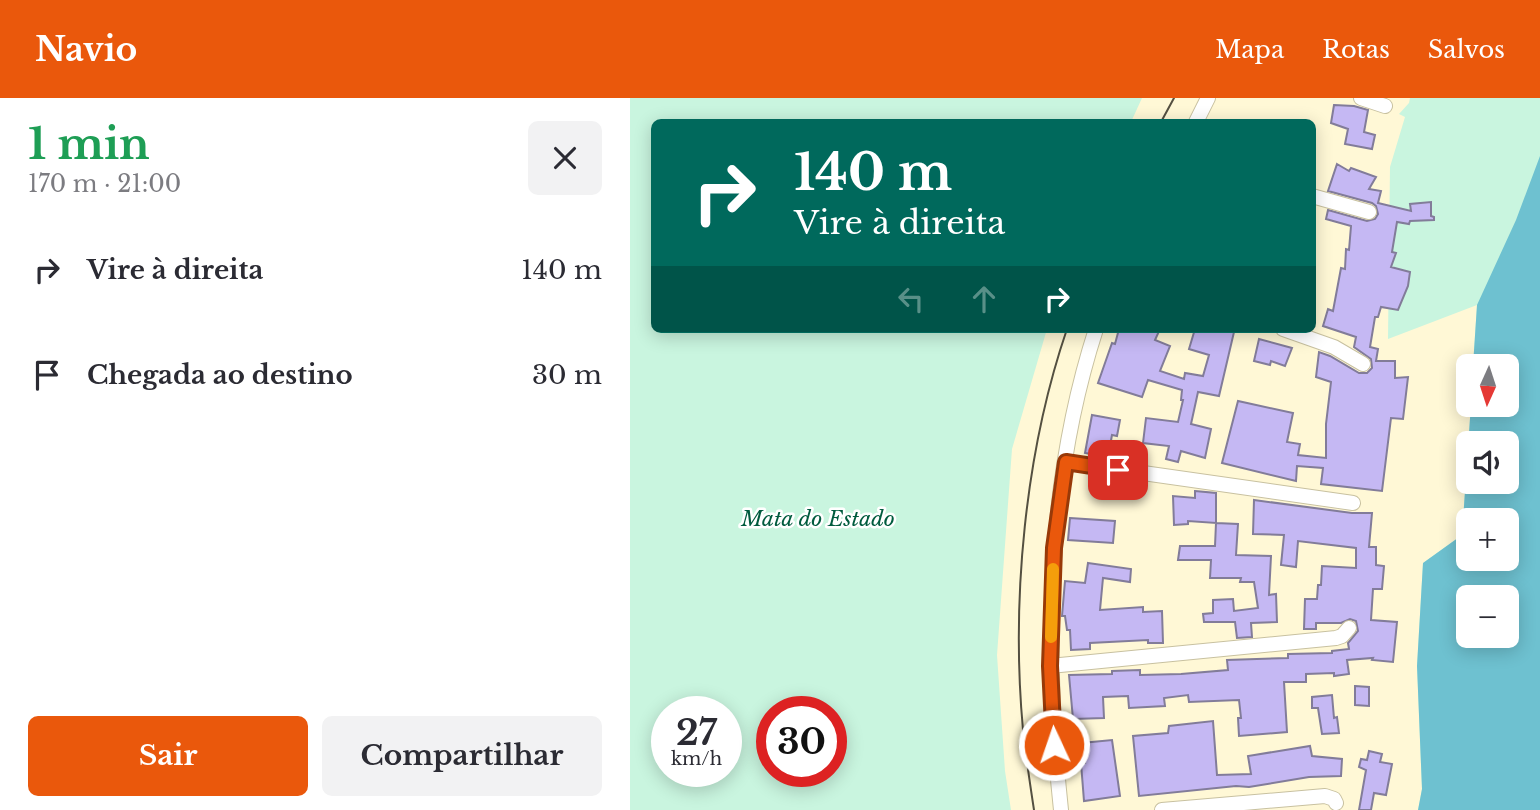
<!DOCTYPE html>
<html lang="pt">
<head>
<meta charset="utf-8">
<style>
  body { margin:0; font-family:"Libre Baskerville",serif; background:#f2f2f3; color:#2b2b33; height:100vh; display:flex; flex-direction:column; font-size:26px; white-space:nowrap }
  * { box-sizing:border-box; margin:0 }
  p { font-size:23px; color:#7c7c81 }
  .icon { flex:none; width:38px; height:38px; fill:none; stroke:currentColor; stroke-width:2; stroke-linecap:round; stroke-linejoin:round }
  .map { position:relative; flex:1; overflow:hidden }
  .details { display:flex; flex-direction:column; background:#fff; width:630px }
  .details>* { flex:none }
  .banner { position:absolute; left:21px; top:21px; width:665px; height:214px; border-radius:10px; box-shadow:0 4px 18px #0003; background:#00695c; color:#fff; overflow:hidden }
  .needle { width:46px; rotate:183deg }
  .buttons { position:absolute; left:826px; top:256px; display:grid; gap:14px }
  .buttons a { display:grid; place-items:center; width:63px; height:63px; border-radius:10px; background:#fff; box-shadow:0 4px 18px #0003; font-size:35px }
  .speed { position:absolute; left:21px; top:598px; display:flex; gap:14px; font-size:35px; font-weight:700; text-align:center }
  .speed>* { display:grid; place-content:center; width:91px; height:91px; border-radius:50%; background:#fff; box-shadow:0 4px 18px #0003; line-height:1 }
  .speed small { font-size:18px; font-weight:400 }
  .speed .limit { border:10px solid #d22; background:#fff; color:#111 }
  .pin { position:absolute; display:grid; place-items:center; width:60px; height:60px; color:#fff; margin:-30px; border-radius:14px; box-shadow:0 4px 10px #0006 }
  .me { position:absolute; width:77px; margin:-38px; rotate:357deg; stroke-linejoin:round; filter:drop-shadow(0 0 5px #0008) }
  .turn { display:flex; align-items:center; gap:24px; height:147px; padding:0 28px; font-size:32px }
  .turn .icon { width:91px; height:91px; stroke-width:2.5 }
  .turn b { display:block; font-size:49px; line-height:60px }
  .lanes { display:flex; align-items:center; height:66px; padding:0 28px; background:#0003; justify-content:center; gap:35px; direction:ltr }
  .lanes .off { opacity:.35 }
  .round { display:grid; place-items:center; flex:none; width:74px; height:74px; border-radius:10px; background:#f2f2f3 }
  .summary { display:flex; align-items:center; justify-content:space-between; height:119px; padding:0 28px }
  h1 { font-size:42px; font-weight:700; line-height:52px; color:#1e9e55 }
  .button { display:flex; gap:14px; margin-top:auto; padding:14px 28px }
  .button a { flex:1; height:80px; border-radius:10px; background:#ea580c; color:#fff; font-size:28px; font-weight:700; line-height:80px; text-align:center }
  .button a+a { background:#f2f2f3; color:#2b2b33 }
  ul { padding:0; list-style:none }
  li { display:flex; align-items:center; gap:21px; height:105px; padding:0 28px }
  li div { flex:1 }
  li b { display:block; font-size:26px }
  li em { font-style:normal }
  header { display:flex; align-items:center; gap:42px; box-sizing:border-box; height:98px; padding:0 35px; background:#ea580c; color:#fff }
  header strong { font-size:33px }
  nav { display:flex; gap:38px; margin-inline-start:auto; font-size:24px }
  main { display:flex; flex:1; min-height:0 }
  .map>svg:first-child { display:block }
  .green { fill:#c9f5df; fill-rule:evenodd }
  .water { fill:#6ec1d0; fill-rule:evenodd }
  .building { fill:#c5b8f3; stroke:#827c99; stroke-width:2 }
  .lines { fill:none; stroke-linecap:round; stroke-linejoin:round }
  .minor-casing { stroke:#c8c1a0; stroke-width:16 }
  .minor { stroke:#fff; stroke-width:14 }
  .tram { stroke:#545041; stroke-width:2 }
  .route-casing { stroke:#983908; stroke-width:18 }
  .route { stroke:#ea580c; stroke-width:12 }
  .slow { stroke:#f59e0b; stroke-width:12 }
  .labels { text-anchor:middle; stroke-width:5; stroke-linejoin:round; paint-order:stroke }
  .park-label { font-size:21px; font-style:italic; fill:#005b3e; stroke:#fff }
</style>
</head>
<body>
<header>
<strong>Navio</strong>
<nav><a>Mapa</a><a>Rotas</a><a>Salvos</a></nav>
</header>
<main>
<section class="details">
<div class="summary"><div><h1>1 min</h1><p>170 m · 21:00</p></div><a class="round"><svg class="icon" aria-label="close" viewBox="0 0 24 24"><path d="M6 6l12 12M18 6L6 18"/></svg></a></div>
<ul>
<li><svg class="icon" aria-label="right" viewBox="0 0 24 24"><path d="M7 20v-9h11M14 6l5 5-5 5"/></svg><div><b>Vire à direita</b></div><em>140 m</em></li>
<li><svg class="icon" aria-label="arrive" viewBox="0 0 24 24"><path d="M6 21V4h12l-3 4 3 4H6"/></svg><div><b>Chegada ao destino</b></div><em>30 m</em></li>
</ul>
<div class="button"><a>Sair</a><a>Compartilhar</a></div>
</section>
<div class="map">
<svg width="910" height="712" viewBox="0 0 910 712">
  <rect width="100%" height="100%" fill="#fff8d6"/>
  <path class="green" d="M0,0H512L501,24H24V231H417L382,351L367,557L375,673L381,712H0ZM37,614H96V674H37ZM142,614H201V674H142Z
    M780,0H910V712H788L792,691L787,568L793,465L832,437L841,306H877V268H843L847,207L758,241L760,69L775,19L769,16L779,5ZM838,345H877V383H838ZM838,422H877V460H838ZM838,499H877V537H838Z"/>
  <path class="water" d="M910,58V712H788L792,691L787,568L793,465L832,437L841,306H877V268H843L847,207L886,122ZM838,345H877V383H838ZM838,422H877V460H838ZM838,499H877V537H838Z"/>
  <path class="building" d="M704,7L724,8L738,12L734,34L745,37L742,51L715,46L718,31L701,25Z
    M707,66L719,73L721,70L746,79L739,91L751,93L748,105L781,113L780,106L801,104V118L804,119V122L780,123L779,126L767,124L762,154L766,155L761,169L780,174L778,188L768,212L751,209L748,219H745L740,249L748,251L746,263H765V280L778,279L773,321L761,320L752,393L691,386L693,370L667,368L666,383L592,365L608,303L663,315L657,344L670,346L668,357L696,360V326L701,284L686,279L689,254L700,258L729,275H737L742,270L741,261L724,249L726,239L693,228L698,211L703,213L711,170L715,171L716,151L719,152L721,128L696,121L698,112L737,123L745,121L748,116L746,108L742,105L698,93Z
    M489,231H530L525,242L540,248L530,273L554,281L555,275L573,278L579,257L559,251L565,231H591L604,234L589,298L568,294L561,326L581,331L575,360L551,353L548,364L536,361L539,348L513,345L516,320L548,324L553,302H551L552,292L518,282L512,299L468,285L482,245L485,246Z
    M629,241L662,250L655,268L641,263L640,267L624,263Z
    M462,317L490,322L487,338L482,337L478,359L455,355Z
    M565,393L586,395V425L558,423V426L544,427L543,398L565,400Z
    M624,402L722,415H742L739,449H746V467L754,468L752,491H743L741,522L767,524L763,564L742,562L743,560L717,562L719,576L704,578V575L676,576V584H654L657,634L609,638L608,620H611L609,602L559,604L558,597L534,600L535,608L499,610L498,598L473,599L474,620L443,621L439,577L482,576V573L510,572V577L551,576L598,572L597,562L658,560V556L702,555V553L719,551L718,545L728,533L726,523L720,521L711,525H686V531H674L675,501H687L688,487H691L692,468L726,470V450L668,443L666,469L651,467L654,437L623,436Z
    M440,420L485,423L483,445L438,442Z
    M586,425L608,426L606,457L641,458L639,497L646,496L647,524L621,525L622,539L607,540L605,524H574L573,516L583,515V502L603,501L604,513L628,510L624,484H610L611,480H580L581,462H548L550,448H585Z
    M458,465L501,471L500,484L473,480L470,512L513,509V514L532,513L533,545H518V542L460,545V551L441,552L440,532H437L435,518H432L435,483L455,485Z
    M725,588L739,589V608L725,607Z
    M702,597L704,620L707,619L709,635L692,636L688,610H682V599Z
    M583,623L587,677L621,676L618,658L680,648L682,658L712,661L711,678L679,679L619,689L606,688L509,698L503,638L538,635L539,628Z
    M482,642L490,698L454,703L451,665H455L452,645Z
    M739,653L752,656L750,664L762,666L756,697L744,695L741,712H729L736,672L729,669L731,661L737,662Z"/>
  <g class="lines">
    <defs>
      <path id="minor" d="M731,0L755,8
        M566,24L578,0
        M682,98L739,114
        M653,231L704,249L733,266
        M436,364L723,405
        M420,568L706,540L712,538L719,530
        M431,712C414,552 416,386 466,231
        M532,712L695,698L704,701L706,705"/>
    </defs>
    <use href="#minor" class="minor-casing"/>
    <use href="#minor" class="minor"/>
    <path class="tram" d="M531,24L544,0
      M404,712C400,686 396,659 393,632C381,502 395,354 437,231"/>
  </g>
  <g class="lines">
    <defs>
      <path id="route" d="M424,647L420,568L424,450L436,364L488,372"/>
    </defs>
    <use href="#route" class="route-casing"/>
    <use href="#route" class="route"/>
    <path class="slow" d="M421,539L423,471"/>
  </g>
  <g class="labels">
    <g class="park-label">
      <text x="188" y="428">Mata do Estado</text>
    </g>
  </g>
</svg>
<div class="buttons">
<a><svg class="needle" viewBox="-14 -14 28 28"><path d="M0-13l5 13h-10z" fill="#e53935"/><path d="M0 13l5-13h-10z" fill="#7c7c81"/></svg></a>
<a><svg class="icon" aria-label="sound" viewBox="0 0 24 24"><path d="M4 9h4l5-4v14l-5-4H4zM17 9q2 3 0 6"/></svg></a>
<a>+</a>
<a>−</a>
</div>
<div class="speed"><div>27<small>km/h</small></div><div class="limit">30</div></div>
<div class="pin" style="left:488px;top:372px;background:#d93025"><svg class="icon" aria-label="arrive" viewBox="0 0 24 24"><path d="M6 21V4h12l-3 4 3 4H6"/></svg></div>
<svg class="me" style="left:424px;top:647px" viewBox="-20 -20 40 40"><circle r="17" fill="#ea580c" stroke="#fff" stroke-width="3"/><path d="M0-11L8 9 0 5-8 9z" fill="#fff"/></svg>
<div class="banner">
<div class="turn"><svg class="icon" aria-label="right" viewBox="0 0 24 24"><path d="M7 20v-9h11M14 6l5 5-5 5"/></svg><div><b>140 m</b>Vire à direita</div></div>
<div class="lanes"><svg class="icon off" aria-label="left" viewBox="0 0 24 24"><path d="M17 20v-9H6M10 6l-5 5 5 5"/></svg><svg class="icon off" aria-label="ahead" viewBox="0 0 24 24"><path d="M12 20V5M6 11l6-6 6 6"/></svg><svg class="icon" aria-label="right" viewBox="0 0 24 24"><path d="M7 20v-9h11M14 6l5 5-5 5"/></svg></div>
</div>
</div>
</main>
</body>
</html>
